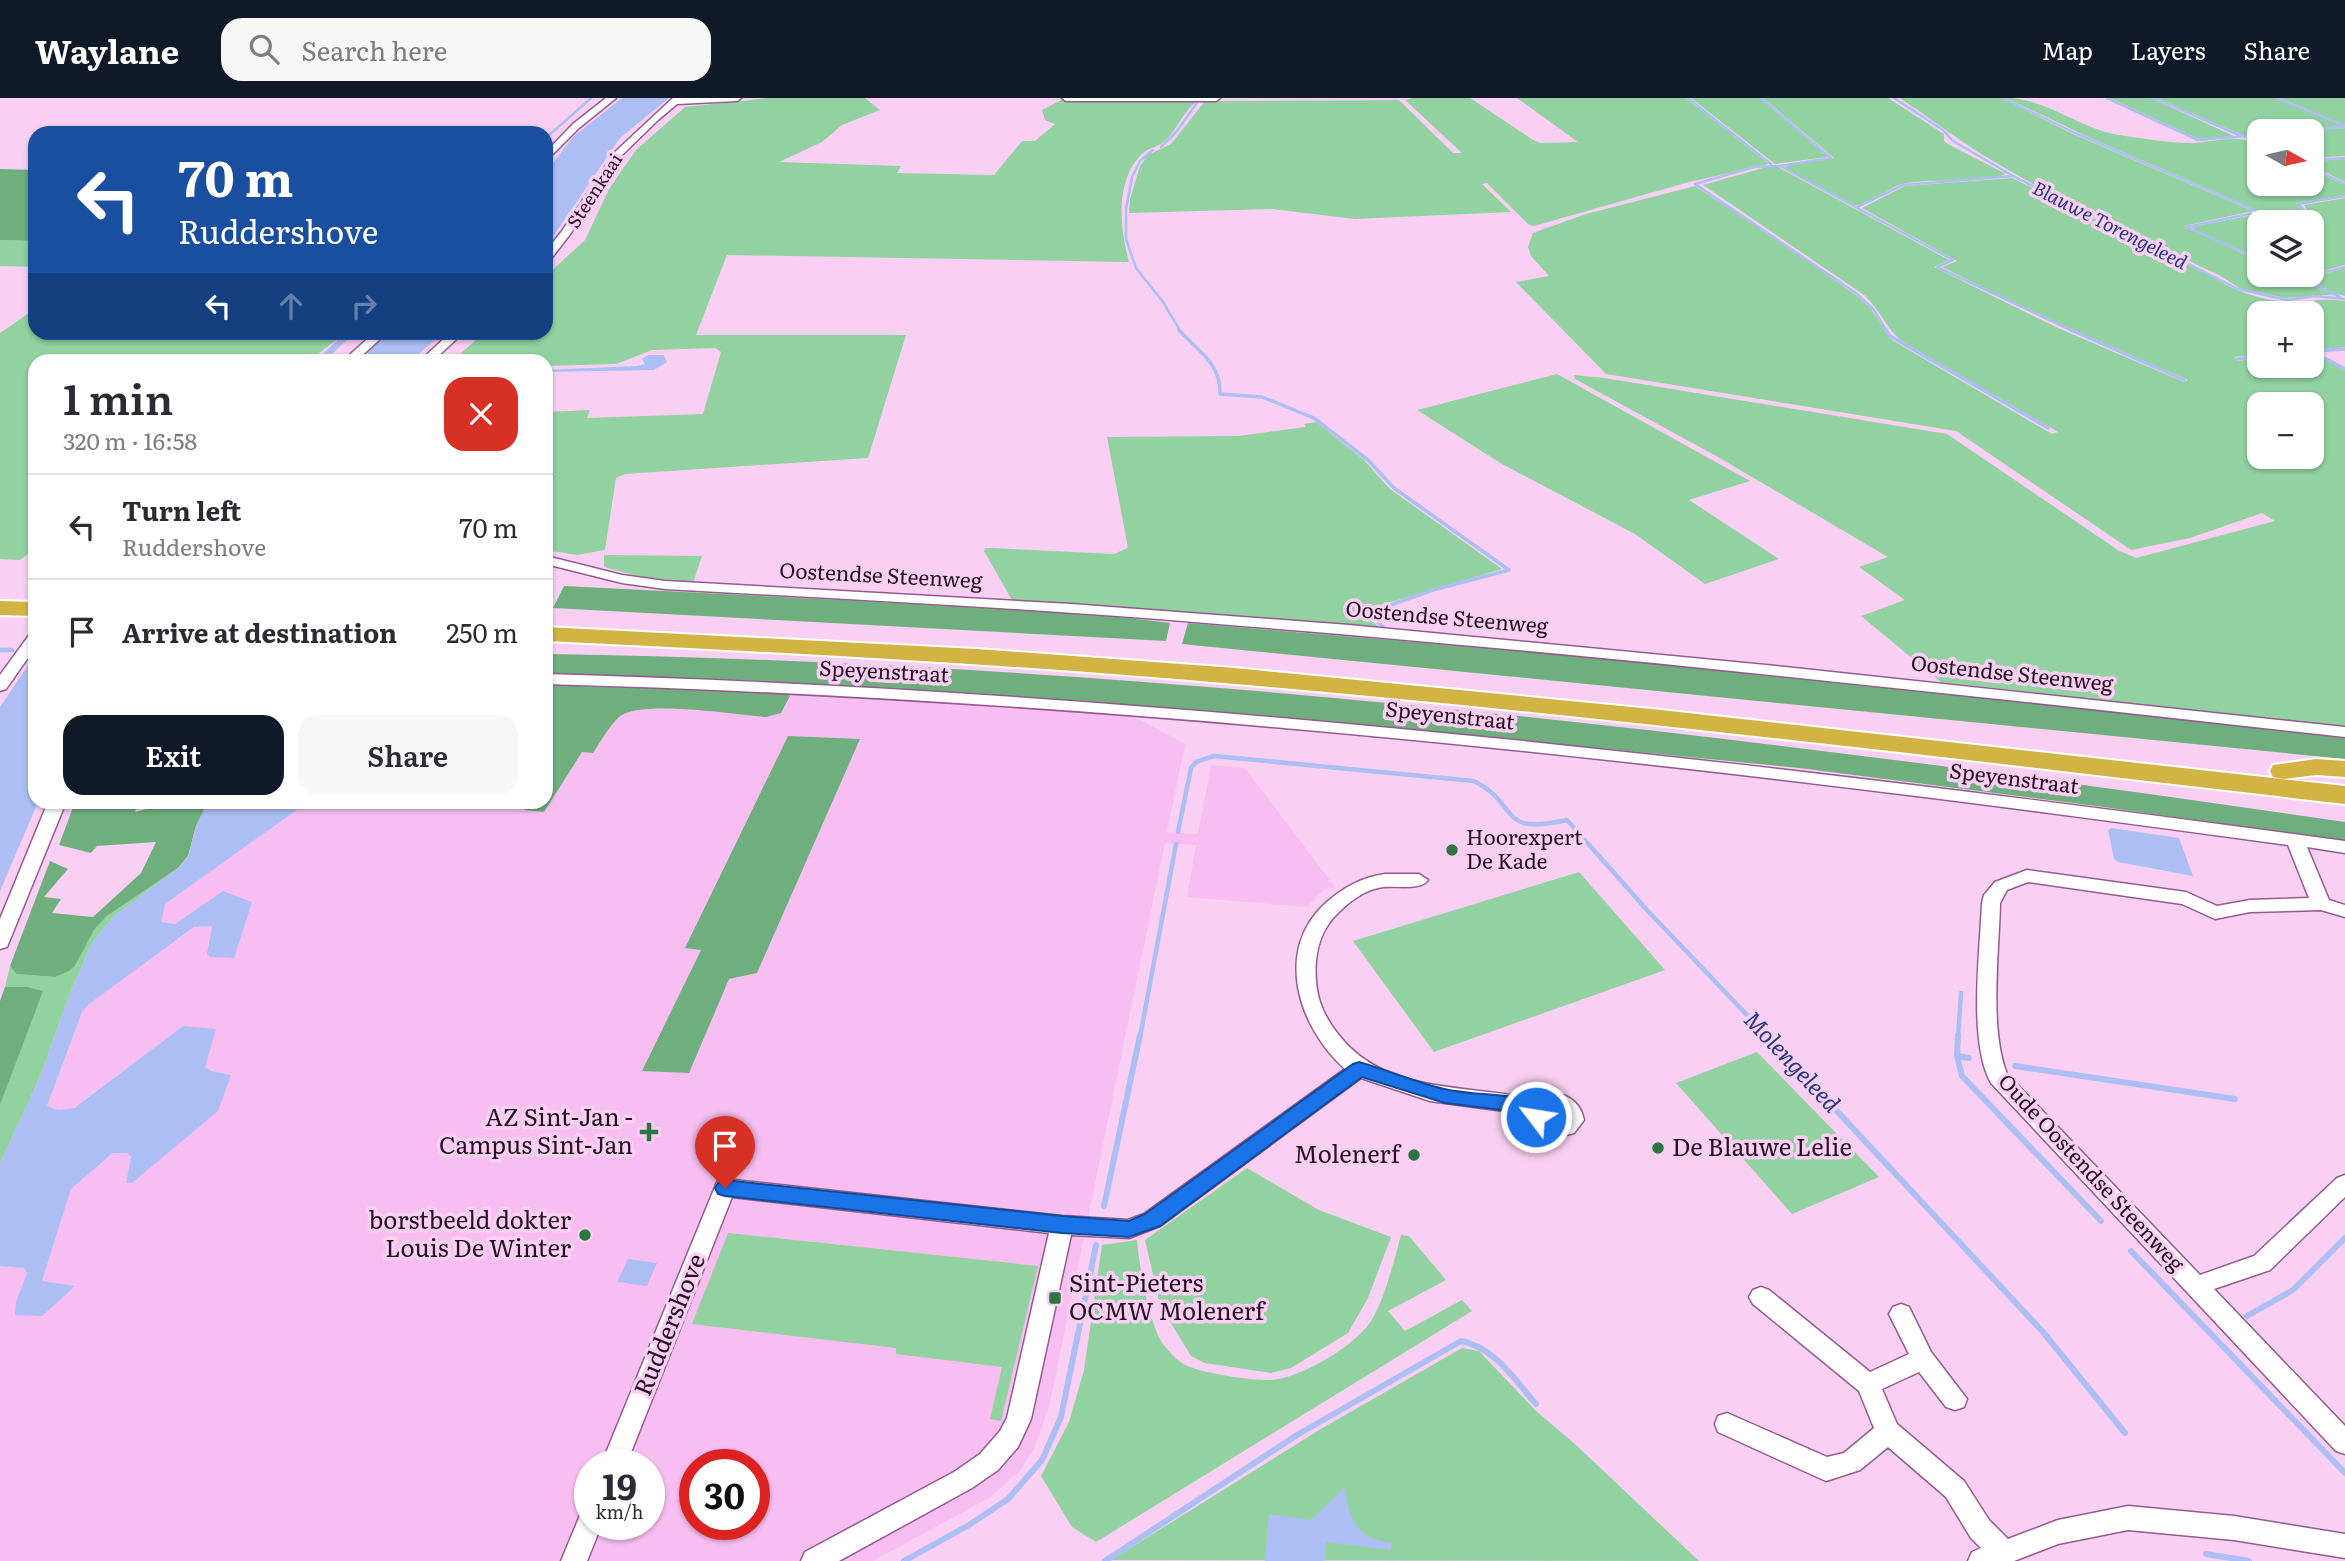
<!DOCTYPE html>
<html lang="en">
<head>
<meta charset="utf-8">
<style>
  body { margin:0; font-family:Literata,serif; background:#f7f7f7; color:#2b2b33; height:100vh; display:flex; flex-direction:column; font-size:26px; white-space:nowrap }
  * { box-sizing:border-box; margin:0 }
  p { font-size:23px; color:#7c7c81 }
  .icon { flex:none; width:38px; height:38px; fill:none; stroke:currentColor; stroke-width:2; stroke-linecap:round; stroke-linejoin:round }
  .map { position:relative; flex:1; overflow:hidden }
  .sheet { position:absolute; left:28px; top:256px; width:525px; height:455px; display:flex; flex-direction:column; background:#fff; border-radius:21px; box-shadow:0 2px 5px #0004 }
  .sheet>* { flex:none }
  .top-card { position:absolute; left:28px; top:28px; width:525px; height:214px; border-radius:21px; box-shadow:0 2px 5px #0004; background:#1a4fa0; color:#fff; overflow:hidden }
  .needle { width:46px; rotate:98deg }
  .controls { position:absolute; left:2247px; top:21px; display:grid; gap:14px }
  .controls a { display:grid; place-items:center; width:77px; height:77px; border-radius:14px; background:#fff; box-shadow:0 2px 5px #0004; font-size:35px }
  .speed { position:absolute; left:574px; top:1351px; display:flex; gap:14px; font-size:35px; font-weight:700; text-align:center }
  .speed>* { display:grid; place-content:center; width:91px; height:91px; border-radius:50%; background:#fff; box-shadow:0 2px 5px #0004; line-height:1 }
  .speed small { font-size:18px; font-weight:400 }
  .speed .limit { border:10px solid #d22; background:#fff; color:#111 }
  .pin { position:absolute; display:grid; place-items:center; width:60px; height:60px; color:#fff; margin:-72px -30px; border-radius:50% 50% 50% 0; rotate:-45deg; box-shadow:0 0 7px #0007 }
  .pin .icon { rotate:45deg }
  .me { position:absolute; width:77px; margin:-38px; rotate:301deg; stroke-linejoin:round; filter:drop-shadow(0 0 5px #0008) }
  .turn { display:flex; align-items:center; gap:24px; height:147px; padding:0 35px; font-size:32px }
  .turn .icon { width:91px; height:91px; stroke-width:2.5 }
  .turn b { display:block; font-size:49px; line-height:60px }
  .lanes { display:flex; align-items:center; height:66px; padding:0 35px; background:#0003; justify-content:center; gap:35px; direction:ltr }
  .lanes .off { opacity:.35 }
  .round { display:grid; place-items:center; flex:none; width:74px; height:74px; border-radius:21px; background:#f7f7f7 }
  .overview { display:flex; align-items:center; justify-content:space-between; height:119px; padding:0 35px }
  h1 { font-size:42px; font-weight:600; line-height:52px }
  .cta { display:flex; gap:14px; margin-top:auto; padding:14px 35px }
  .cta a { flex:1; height:80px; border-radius:21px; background:#111827; color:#fff; font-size:28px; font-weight:600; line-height:80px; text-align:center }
  .cta a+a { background:#f7f7f7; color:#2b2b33 }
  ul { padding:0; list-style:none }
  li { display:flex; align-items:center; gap:21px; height:105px; padding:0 35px; border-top:2px solid #e1e1e2 }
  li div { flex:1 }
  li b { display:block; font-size:26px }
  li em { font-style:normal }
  header { display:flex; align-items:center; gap:42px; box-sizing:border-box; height:98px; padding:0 35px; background:#111827; color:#fff }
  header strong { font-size:33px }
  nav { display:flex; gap:38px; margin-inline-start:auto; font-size:24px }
  .search { width:490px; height:63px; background:#f7f7f7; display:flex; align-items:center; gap:18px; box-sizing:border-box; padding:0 24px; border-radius:21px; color:#7c7c81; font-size:26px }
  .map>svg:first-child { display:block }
  .built { fill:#f8bef1; fill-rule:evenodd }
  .green { fill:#92d1a0; fill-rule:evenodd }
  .forest { fill:#6faf7e }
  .water { fill:#acbef3 }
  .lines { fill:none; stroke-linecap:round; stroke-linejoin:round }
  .stream-far3 { stroke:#acbef3; stroke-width:2.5 }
  .stream-far2 { stroke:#acbef3; stroke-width:3.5 }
  .stream-far1 { stroke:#acbef3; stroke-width:4.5 }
  .stream { stroke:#acbef3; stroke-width:6 }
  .minor-casing { stroke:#965a90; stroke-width:3 }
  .trunk-casing { stroke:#fff; stroke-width:4 }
  .minor { fill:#fff; fill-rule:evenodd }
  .trunk { fill:#d2b344; fill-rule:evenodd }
  .route { fill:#1a73e8; stroke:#114b97; stroke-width:2 }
  .poi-dot { fill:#2d7542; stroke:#f9d0f3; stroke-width:2.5 }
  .labels { text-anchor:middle; stroke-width:7; stroke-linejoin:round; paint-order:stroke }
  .far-street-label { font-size:18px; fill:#271025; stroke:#f9d0f3 }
  .far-water-label { font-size:19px; font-style:italic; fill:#283783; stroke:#f9d0f3 }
  .street-label { font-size:21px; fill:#271025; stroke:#f9d0f3 }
  .poi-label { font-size:21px; fill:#271025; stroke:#f9d0f3; text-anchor:start }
  .water-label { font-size:23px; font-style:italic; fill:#283783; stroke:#f9d0f3 }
  .near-poi-label { font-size:24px; fill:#271025; stroke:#f9d0f3; text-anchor:end }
  .near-street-label { font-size:24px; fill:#271025; stroke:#f9d0f3 }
</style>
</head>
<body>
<header>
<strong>Waylane</strong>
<div class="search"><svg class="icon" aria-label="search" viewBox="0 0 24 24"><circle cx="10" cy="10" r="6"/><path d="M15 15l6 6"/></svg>Search here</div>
<nav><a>Map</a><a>Layers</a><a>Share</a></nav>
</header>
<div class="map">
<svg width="2345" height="1463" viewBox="0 0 2345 1463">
  <rect width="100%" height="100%" fill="#f9d0f3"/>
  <path class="built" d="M546,585L665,587L1130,616L1185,646L1167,734L1198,736L1211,667L1245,670L1335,789L1324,792L1307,809L1187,799L1196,747L1165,745L1049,1309L1035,1348L1021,1372L989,1400L873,1463H0V1168L25,1170L27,1175L16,1204L74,1188L42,1184L71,1091L114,1055H127L131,1059L126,1085L210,973L205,969L183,928L73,1010L58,1012L47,1008L82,914L98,897L194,830L212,827L208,847L210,859L234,860L242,802L223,793L175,826H167L160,824V819L165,806L308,704H546ZM590,1367H649V1426H590ZM695,1367H754V1426H695Z"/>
  <path class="green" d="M768,0H865L880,12L842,27L822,44L779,64L901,68L897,75L994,77L1022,43H1035L1055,26L1045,22L1042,12L1061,2L1196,4C1183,14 1178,30 1166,42C1159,49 1150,49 1143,55C1114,82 1120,131 1129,164L727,157L696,237H906L868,360L625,376L616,380L605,452L577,457L546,452V314L590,312L587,320L703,316L721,254L715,250L652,252L616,266L546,268V262H453L484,235L546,234V178L585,142L609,91L636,52L685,9Z
    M1413,0H1470L1533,42L1541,45L1578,44L1517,0H1686L1769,66L1689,84L1534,128L1529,127L1487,85L1482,86L1511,114L1355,121L1272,111L1129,115L1130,101L1140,68L1148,57L1171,46L1205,3L1399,2L1453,55H1462L1405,2Z
    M1691,0H1760L1828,59L1775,66Z
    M1763,0H1888L1944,36V43L1948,46L2006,76C1979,87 1934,79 1903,86C1886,90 1870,109 1853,107L1785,70L1788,66L1834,60Z
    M1899,0H2001L2073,36L2253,113L2184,128L2259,163V177H2290L2323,192L2327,191L2306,181L2345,170V198L2337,196L2286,200L2241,191L2219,177C2143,142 2065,106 1993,63C1960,44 1931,20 1899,0Z
    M2006,0C2046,0 2080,31 2119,37C2141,40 2163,44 2184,45C2209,46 2236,34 2259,46V86H2312L2313,72L2345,87V97L2296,105L2301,111L2272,113L2302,114L2307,112L2304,107L2345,100V167L2312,176V124H2259V160L2195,132L2191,129L2264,115L2088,39Z
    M2110,0H2151L2234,38L2199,41Z
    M2157,0H2275L2343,28L2242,37Z
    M2279,0H2345V27Z
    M2345,30V58L2312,60V33H2302Z
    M2345,61V84L2312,68V63Z
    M1770,68L1778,69L1949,162L1934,169L2058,230L2184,284L2188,282L2028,212L1942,169L1957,163L1862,110L1905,88L2012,80L2210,177C2234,194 2265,204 2295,204C2314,203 2325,200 2345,203V249L2312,252V215H2259V256L2234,259L2238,263L2259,260V268H2312L2313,255L2345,272V629L1941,584L1861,518L1905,502L1859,469L1888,459L1718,359L1575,281L1574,277L1605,280L1947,336L2118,452L2136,460L2275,423L2262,415L2190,440L2131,452L1956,333L1606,276L1516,184L1549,178L1531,158L1528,149L1533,135L1586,116L1695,88L1781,144L1857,198L1871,211L1892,242L2052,336L2058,334L1903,244C1886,231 1880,211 1864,197L1703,87ZM2259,306H2312V359H2259Z
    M0,142L35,143V169L0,168Z
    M35,211V234L345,235L310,262H35V451L20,462L0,461V235Z
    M1557,276L1750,383L1689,402L1779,461L1705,486L1635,436L1502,366L1417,312Z
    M1316,324L1364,362L1390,391L1502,471L1371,510L1366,517L1382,532L1013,504L984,453L985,450H993L1114,456L1128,450L1107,339L1238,338L1306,329L1304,326Z
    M604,457L702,458L693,485L637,478L604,469Z
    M178,770L114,818L92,845L69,898L40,979L0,1066V1007L42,893L28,889H5L10,868L16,876L55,879L75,868L94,832L107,818Z
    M1579,774L1665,872L1434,954L1353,843Z
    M1757,954L1879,1079L1792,1116L1676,985Z
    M1247,1070L1319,1112L1391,1139L1368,1200L1348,1235L1291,1270L1271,1275L1205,1265L1191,1258L1160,1207L1145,1142Z
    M728,1135L1038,1168L1001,1323L990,1321L1002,1269L896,1256V1250L692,1226Z
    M1401,1137L1409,1138L1446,1182L1388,1213L1405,1233L1462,1202L1472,1213L1096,1444L1072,1429L1041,1378L1069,1324L1084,1272L1102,1147L1137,1142C1139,1167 1149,1226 1163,1246C1168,1252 1175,1261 1182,1265C1197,1275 1253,1283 1271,1282C1301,1280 1355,1248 1371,1223C1384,1203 1395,1160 1401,1137Z
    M1462,1250L1479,1253L1536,1313L1576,1347L1699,1463L1111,1462L1319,1332Z"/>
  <path class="forest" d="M0,71L35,72V143L0,142Z
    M564,488L1080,514L1170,525L1166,543L553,510Z
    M1188,525L1665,565L2345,638V661L1182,546Z
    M546,556C1148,565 1750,637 2345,724V744L2104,709L1799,670L1337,624L788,587L546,576Z
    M546,585L785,594L790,598L781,615L766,619C736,617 640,601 619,619C609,628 601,643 593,655L582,654L544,714L524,712L530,704H546V678L553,666L546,662Z
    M788,638L860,641L757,875L729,881L689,975L642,973L701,852L685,850Z
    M75,704H139L135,714L173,704H202L205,710L196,728L188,758L178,770L107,818L94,832L75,868L69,873L55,879L16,876L10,868L50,763L68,771L44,799L61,801L52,815L93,819L141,775L156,744L97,748L91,755L59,747Z
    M5,889H28L43,893L0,1007V903Z"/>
  <path class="water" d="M622,0H669L620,40L546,149V74L573,39Z
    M390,235H444L411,262H355Z
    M343,236L352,237L326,262H316L341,239H263L266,237Z
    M648,257H664L667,264L654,272L546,274V272L637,268L645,266L642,261Z
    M35,557V704H38L0,793V609Z
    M202,704H308L165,806L161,824L175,826L223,793L252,804L234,860L210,859L207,856L212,828L194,829L89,906L82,914L47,1008L58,1012L74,1010L183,928L216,931L205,969L211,973L231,977L218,1013L132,1085H126L131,1059L127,1055H113L71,1091L42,1183L75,1188L42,1218L15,1217L16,1204L27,1175L24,1170L0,1168V1066L40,979L69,898L92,845L114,818L178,770L188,759L196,728L205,710Z
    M2111,730L2179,740L2193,778L2118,764L2114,761L2108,732Z
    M628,1161L657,1165L647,1188L617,1184Z
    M1345,1389C1348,1421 1357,1441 1392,1445L1391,1452L1326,1444L1324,1463H1265L1269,1416L1311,1422Z"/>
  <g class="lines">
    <path class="stream-far3" d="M1688,0L1771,66
      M1761,0L1831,60L1780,68L1953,162L1937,169L2075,234
      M1894,0L1943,32L1953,43L2013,78L2238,191L2287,202L2314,198L2345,201
      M2003,0L2075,35L2259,114L2186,129L2259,161
      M2107,0L2198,42L2247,38L2259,44
      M2154,0L2241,38
      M2276,0L2345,28
      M2285,33L2344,29
      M2248,38L2259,36
      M546,40L591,0
      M1161,49L1177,33L1199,2
      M1153,52L1140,63L1132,79L1126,111V141L1136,170L1163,204L1181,234
      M2312,62L2345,60
      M1780,68L1754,69L1695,86L1856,195L1874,212L1887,234
      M2312,70L2345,86
      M1857,109L1903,87L2013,78
      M2259,114L2304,112L2298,106L2345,98
      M2294,177L2340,199
      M2302,180L2345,169"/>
    <path class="stream-far2" d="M1179,232C1198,253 1221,265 1220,296L1262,299L1314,320L1368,362L1394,390L1509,472L1433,492L1371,514L1372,519L1388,533
      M1886,232L1890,238L2048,330
      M2071,232L2184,282
      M2315,253L2345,251
      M2313,254L2345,271
      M2237,261L2259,258"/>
    <path class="stream-far1" d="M1,552H12
      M1178,734L1191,670L1196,664L1214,658L1474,683C1521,707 1496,738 1567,722L1647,812L1768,939
      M1140,939L1176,746
      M1958,939L1961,895"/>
    <path class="stream" d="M1766,937L2043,1234L2125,1335
      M1958,937L1957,958L1969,960
      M1957,958L1962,978L2101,1123
      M2015,968L2235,1001
      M1104,1108L1140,937
      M2131,1153L2345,1375
      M2247,1218L2293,1192L2345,1140
      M2206,1456L2249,1463
      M904,1463L969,1427L1008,1401L1042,1362L1061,1319L1096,1147
      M1105,1463L1297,1337L1461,1243C1494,1249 1515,1282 1536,1306"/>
    <defs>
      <path id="minor" d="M606,0H616L579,30L546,63V54L573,26Z
        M673,0H741L737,3L677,6L658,22L621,58L571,135L550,162L546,163V153L562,133L615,54Z
        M1062,0H1220L1216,3H1066Z
        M375,234H388L357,262H344Z
        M451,234H464L434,262H421Z
        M546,458L622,477L665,483L1071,506L1349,527L1776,568L2345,629V639C1966,597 1587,555 1206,525C1026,510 846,501 665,491L622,485L546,466Z
        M35,534V550L6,591L0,593V577L30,536Z
        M546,576C1148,593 1749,662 2345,743V755L2307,749L2329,802L2345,807V819L2321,812L2250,814L2215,821L2182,806L2028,784L2007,792L2000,805C1999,854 1989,931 2007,976L2200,1177L2254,1158L2337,1080L2345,1077V1099L2270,1172L2214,1191L2345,1328V1356L2336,1353L1991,985C1968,944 1980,854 1982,805L1984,797L1995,784L2027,772L2186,794L2217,808L2250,802L2309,800L2288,747C1711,667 1129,602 546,586Z
        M48,704H66L9,844L7,849L0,851V821Z
        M1385,776H1419L1428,782C1420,794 1391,786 1378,790C1363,793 1348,805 1338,815C1319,833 1314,859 1316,883C1317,903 1326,921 1338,936C1384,997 1467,986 1533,1001C1554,989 1579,997 1584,1022L1574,1035C1554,1041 1533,1039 1526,1016L1430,1003L1361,980L1160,1128L1129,1140L1071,1137L1031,1321L1018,1349L998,1372L972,1390L839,1463H801L805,1454L954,1374L980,1356L1000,1333L1007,1320L1049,1135L732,1099L626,1367H601L717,1084L725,1081L1062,1118L1128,1122L1144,1116L1345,971C1298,929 1273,851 1327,804C1344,789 1363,779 1385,776ZM1554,1010L1562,1016L1561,1022H1552L1547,1018V1014Z
        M1761,1189L1769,1192L1870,1274L1909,1256L1889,1216L1893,1209L1901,1206L1909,1209L1931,1254L1967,1301L1964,1309L1955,1312L1946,1309L1919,1274L1882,1291L1897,1326L1964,1383L1989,1422L2008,1441L2058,1422L2128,1408L2234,1418L2345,1436V1460L2234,1442L2128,1432L2058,1446L2014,1463H1968L1972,1454L1981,1450L1971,1440L1946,1399L1888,1349L1860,1372L1826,1383L1718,1334L1715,1326L1718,1318L1727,1315L1827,1359L1844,1355L1874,1330L1859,1293L1753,1206L1749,1199L1753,1192Z
        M590,1412V1426H602L587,1463H561L581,1415Z"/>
      <path id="trunk" d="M0,503L35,504V518L0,517Z
        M546,529L977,551L1235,570L1652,611L2345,688V706C1975,663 1606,618 1235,586C1006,566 776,554 546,543Z
        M2316,661L2345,663V679L2316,677L2283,681L2273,679L2270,673L2273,667Z"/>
    </defs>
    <use href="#minor" class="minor-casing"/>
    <use href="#trunk" class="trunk-casing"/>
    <use href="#minor" class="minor"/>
    <use href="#trunk" class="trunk"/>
  </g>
  <path class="route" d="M1359,964C1387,972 1415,984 1444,991C1476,998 1510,995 1542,1005L1545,1019L1543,1025L1536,1027L1529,1025L1526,1015L1445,1005L1362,979L1160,1128L1129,1139L1062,1135L725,1098L718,1096L715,1090L718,1085L725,1082L1062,1118L1129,1123L1145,1116L1353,966Z"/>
  <g class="poi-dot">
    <circle cx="1452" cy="752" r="7"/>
    <path d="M645.5 1023.5h7v7h7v7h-7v7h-7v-7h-7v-7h7z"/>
    <circle cx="1658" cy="1050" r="7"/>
    <circle cx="1414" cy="1057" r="7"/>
    <circle cx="585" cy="1137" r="7"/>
    <rect x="1048" y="1193" width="14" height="14" rx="3.5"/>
  </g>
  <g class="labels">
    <g class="far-street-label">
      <text transform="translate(595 93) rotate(-57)" y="6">Steenkaai</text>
    </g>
    <g class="far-water-label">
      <text transform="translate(2110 127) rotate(27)" y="7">Blauwe Torengeleed</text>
    </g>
    <g class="street-label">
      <text transform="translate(881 478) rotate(3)" y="7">Oostendse Steenweg</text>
      <text transform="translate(1447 520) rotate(5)" y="7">Oostendse Steenweg</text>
      <text transform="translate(884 574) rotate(3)" y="7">Speyenstraat</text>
      <text transform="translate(2012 576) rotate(6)" y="7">Oostendse Steenweg</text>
      <text transform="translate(1450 618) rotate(6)" y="7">Speyenstraat</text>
      <text transform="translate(2014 681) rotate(7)" y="7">Speyenstraat</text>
      <text transform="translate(2091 1075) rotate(47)" y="7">Oude Oostendse Steenweg</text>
    </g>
    <g class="poi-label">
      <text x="1466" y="747">Hoorexpert<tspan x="1466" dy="24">De Kade</tspan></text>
    </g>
    <g class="water-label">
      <text transform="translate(1792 964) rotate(47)" y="8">Molengeleed</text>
    </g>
    <g class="near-poi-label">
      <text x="633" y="1028">AZ Sint-Jan -<tspan x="633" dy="28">Campus Sint-Jan</tspan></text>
      <text x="1672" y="1058" text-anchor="start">De Blauwe Lelie</text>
      <text x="1400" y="1065">Molenerf</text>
      <text x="571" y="1131">borstbeeld dokter<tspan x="571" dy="28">Louis De Winter</tspan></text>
      <text x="1069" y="1194" text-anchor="start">Sint-Pieters<tspan x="1069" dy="28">OCMW Molenerf</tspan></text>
    </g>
    <g class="near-street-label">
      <text transform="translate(670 1227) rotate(-68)" y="8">Ruddershove</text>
    </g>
  </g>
</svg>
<div class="controls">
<a><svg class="needle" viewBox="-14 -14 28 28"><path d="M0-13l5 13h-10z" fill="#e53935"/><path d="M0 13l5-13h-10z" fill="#7c7c81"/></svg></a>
<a><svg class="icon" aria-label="layers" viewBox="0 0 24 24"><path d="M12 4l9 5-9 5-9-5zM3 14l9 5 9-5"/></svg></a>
<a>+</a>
<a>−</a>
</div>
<div class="speed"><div>19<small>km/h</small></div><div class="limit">30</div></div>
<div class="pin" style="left:725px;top:1090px;background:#d93025"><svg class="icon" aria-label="arrive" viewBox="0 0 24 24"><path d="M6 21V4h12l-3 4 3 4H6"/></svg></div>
<svg class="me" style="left:1536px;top:1019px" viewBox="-20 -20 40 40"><circle r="17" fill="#1a73e8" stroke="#fff" stroke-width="3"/><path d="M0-11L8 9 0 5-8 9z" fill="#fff"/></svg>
<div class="top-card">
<div class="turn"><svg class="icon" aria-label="left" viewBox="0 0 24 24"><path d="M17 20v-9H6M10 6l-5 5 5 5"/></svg><div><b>70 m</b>Ruddershove</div></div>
<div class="lanes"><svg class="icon" aria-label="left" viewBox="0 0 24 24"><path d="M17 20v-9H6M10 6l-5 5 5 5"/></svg><svg class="icon off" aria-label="ahead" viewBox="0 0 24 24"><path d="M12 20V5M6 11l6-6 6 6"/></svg><svg class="icon off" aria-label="right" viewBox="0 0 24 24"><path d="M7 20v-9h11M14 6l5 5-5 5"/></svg></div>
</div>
<section class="sheet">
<div class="overview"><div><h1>1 min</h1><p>320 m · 16:58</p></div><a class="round" style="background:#d93025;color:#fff"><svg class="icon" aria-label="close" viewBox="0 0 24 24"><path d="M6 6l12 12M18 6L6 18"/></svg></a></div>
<ul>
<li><svg class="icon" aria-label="left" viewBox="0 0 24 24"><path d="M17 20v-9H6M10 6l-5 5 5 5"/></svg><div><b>Turn left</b><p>Ruddershove</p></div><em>70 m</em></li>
<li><svg class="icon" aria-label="arrive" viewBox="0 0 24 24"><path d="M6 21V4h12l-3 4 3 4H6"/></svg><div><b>Arrive at destination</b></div><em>250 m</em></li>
</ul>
<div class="cta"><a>Exit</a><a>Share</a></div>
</section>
</div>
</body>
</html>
